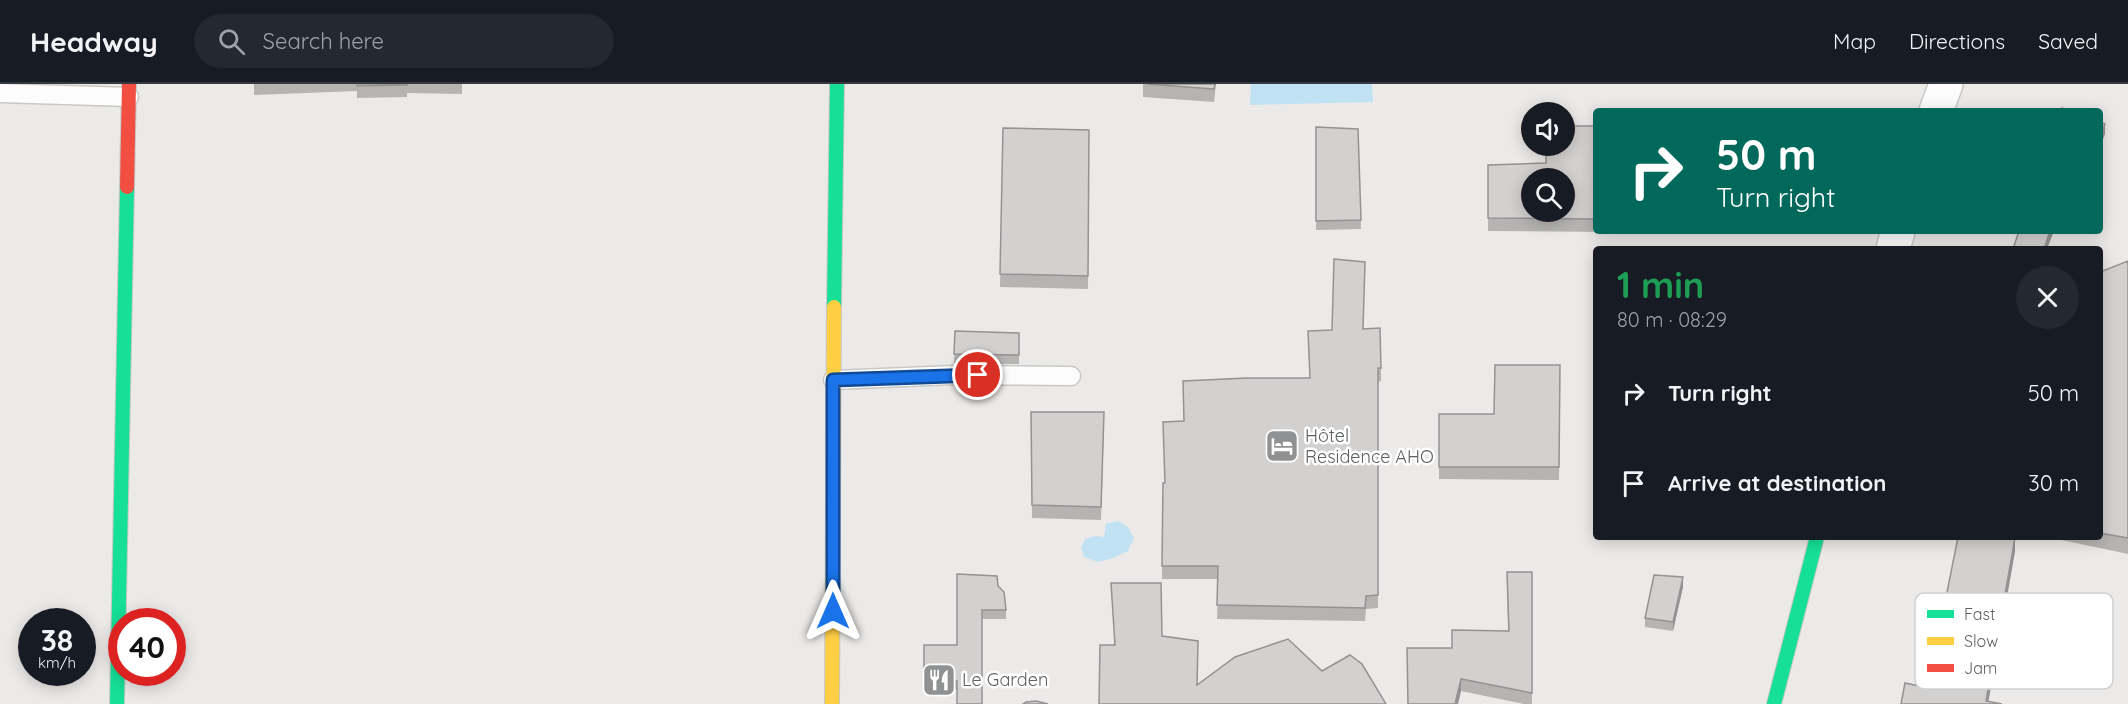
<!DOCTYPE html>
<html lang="en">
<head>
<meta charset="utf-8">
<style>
  body { margin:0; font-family:Quicksand,sans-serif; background:#242831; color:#f1f3f6; height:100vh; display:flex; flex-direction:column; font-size:22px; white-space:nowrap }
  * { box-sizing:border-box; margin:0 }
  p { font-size:20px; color:#9ea1a6 }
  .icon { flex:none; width:33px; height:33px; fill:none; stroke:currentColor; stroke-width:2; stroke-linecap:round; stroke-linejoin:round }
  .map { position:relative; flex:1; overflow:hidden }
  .drawer { position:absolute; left:1593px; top:162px; width:510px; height:294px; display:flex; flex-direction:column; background:#171b24; border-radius:6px; box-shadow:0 3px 15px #0003 }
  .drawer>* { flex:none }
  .banner { position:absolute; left:1593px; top:24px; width:510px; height:126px; border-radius:6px; box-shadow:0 3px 15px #0003; background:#00695c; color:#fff; overflow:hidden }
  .controls { position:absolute; left:1521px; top:18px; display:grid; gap:12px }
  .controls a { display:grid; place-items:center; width:54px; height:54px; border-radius:50%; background:#171b24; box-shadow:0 3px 15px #0003; font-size:30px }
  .speed { position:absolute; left:18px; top:524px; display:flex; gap:12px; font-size:30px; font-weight:700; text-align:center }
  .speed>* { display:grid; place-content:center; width:78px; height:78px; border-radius:50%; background:#171b24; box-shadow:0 3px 15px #0003; line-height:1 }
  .speed small { font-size:15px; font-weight:400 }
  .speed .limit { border:9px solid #d22; background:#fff; color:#111 }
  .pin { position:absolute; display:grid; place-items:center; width:51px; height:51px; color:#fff; margin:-26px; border:3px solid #fff; border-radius:50%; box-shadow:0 2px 6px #0007 }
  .me { position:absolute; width:66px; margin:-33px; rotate:0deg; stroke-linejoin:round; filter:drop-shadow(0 0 4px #0008) }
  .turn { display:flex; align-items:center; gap:21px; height:126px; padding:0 24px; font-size:27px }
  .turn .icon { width:78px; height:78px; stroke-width:2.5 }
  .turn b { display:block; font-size:42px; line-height:51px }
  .round { display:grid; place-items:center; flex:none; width:63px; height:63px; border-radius:32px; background:#242831 }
  .overview { display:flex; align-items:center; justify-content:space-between; height:102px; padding:0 24px }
  h1 { font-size:36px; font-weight:700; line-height:45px; color:#1e9e55 }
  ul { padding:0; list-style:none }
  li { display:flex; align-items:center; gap:18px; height:90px; padding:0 24px }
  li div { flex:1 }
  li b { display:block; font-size:22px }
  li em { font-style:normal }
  header { display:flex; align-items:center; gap:36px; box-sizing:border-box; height:84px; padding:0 30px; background:#171b24; border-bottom:2px solid #363941 }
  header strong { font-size:28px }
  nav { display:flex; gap:33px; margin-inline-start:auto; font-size:21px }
  .search { width:420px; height:54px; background:#242831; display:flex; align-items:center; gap:15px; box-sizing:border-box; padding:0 21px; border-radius:33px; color:#9ea1a6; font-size:22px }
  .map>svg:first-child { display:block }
  .water { fill:#c1e2f2 }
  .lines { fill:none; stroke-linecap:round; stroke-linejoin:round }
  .lane-casing { stroke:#c9c8c7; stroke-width:21 }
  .street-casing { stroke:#c9c8c7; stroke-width:36 }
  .fast-casing { stroke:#c6c7c7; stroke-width:16 }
  .slow-casing { stroke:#c6c7c7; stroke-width:16 }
  .jam-casing { stroke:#c6c7c7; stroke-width:16 }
  .lane { stroke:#fcfcfc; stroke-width:18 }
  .street { stroke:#fcfcfc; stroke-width:33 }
  .fast { stroke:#16e098; stroke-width:14 }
  .slow { stroke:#ffcf43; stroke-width:14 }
  .jam { stroke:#f24e42; stroke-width:14 }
  .wall { fill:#b5b4b3 }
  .shaded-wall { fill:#949292 }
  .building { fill:#d3d1d0; stroke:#949292; stroke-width:1.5; fill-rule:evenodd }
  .route-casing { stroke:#114b97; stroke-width:15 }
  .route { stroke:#1a73e8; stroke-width:10 }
  .labels { text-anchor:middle; stroke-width:5; stroke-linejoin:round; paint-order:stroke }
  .poi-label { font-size:18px; fill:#5d6164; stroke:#fff; text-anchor:start }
  .key { fill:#fff; stroke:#ced0d0; stroke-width:1.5 }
  .key-label { font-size:16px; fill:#5d6164 }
</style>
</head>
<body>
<header>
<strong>Headway</strong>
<div class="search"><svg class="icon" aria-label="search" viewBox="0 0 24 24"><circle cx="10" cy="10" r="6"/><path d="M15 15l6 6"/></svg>Search here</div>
<nav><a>Map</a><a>Directions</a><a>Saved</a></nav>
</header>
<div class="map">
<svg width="2128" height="620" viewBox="0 0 2128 620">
  <rect width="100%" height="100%" fill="#eceae8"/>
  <path class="water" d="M1251,0H1372L1373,18L1250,21Z
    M1118,437L1128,443L1134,454L1128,467L1113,474L1098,478L1084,473L1081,464L1085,455L1095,452L1104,453L1106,440Z"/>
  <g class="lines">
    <defs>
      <path id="lane" d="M0,9L129,13
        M833,296L954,291L1071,292"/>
      <path id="street" d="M1936,27L1946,0
        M1893,165L1898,147"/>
      <path id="fast" d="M834,223L837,0
        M117,620L127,103
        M1774,620L1817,453"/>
      <path id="slow" d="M832,620L834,223"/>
      <path id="jam" d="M127,103L129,0"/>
    </defs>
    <use href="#lane" class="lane-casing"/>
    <use href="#street" class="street-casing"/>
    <use href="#fast" class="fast-casing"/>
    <use href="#slow" class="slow-casing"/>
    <use href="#jam" class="jam-casing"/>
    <use href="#lane" class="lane"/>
    <use href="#street" class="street"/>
    <use href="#fast" class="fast"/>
    <use href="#slow" class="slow"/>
    <use href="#jam" class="jam"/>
  </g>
  <path class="wall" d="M254,0H462V10L407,9V13L357,14V7L254,11Z
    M1143,0H1216L1214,18L1143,13Z
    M1596,42V147H1613V148L1488,147V81L1546,79Z
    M1316,43L1358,45L1361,145L1316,146Z
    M1003,44L1089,46L1088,205L1000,203Z
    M2128,177V470L2047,453H2100V188Z
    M1363,245L1381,284V297L1378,298V524L1366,525L1365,537L1217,535L1218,495H1162L1163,399H1165L1184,337L1183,310L1310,294L1308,247Z
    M955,247L1019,249V280H954Z
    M1560,281L1559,396L1439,395V330H1494Z
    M1031,328L1104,341L1101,436L1032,434Z
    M1507,488H1532V620H1524L1461,607L1458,620H1408L1452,564L1508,547Z
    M998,502L1006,526V535H982L957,605H924V561H957Z
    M1683,503L1673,547L1645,543V534Z"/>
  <path class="shaded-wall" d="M2105,40V50L2100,63V53Z
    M2050,147H2054L2047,165H2044Z
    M2015,454V468L1988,620L1986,617Z
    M1683,493V503L1673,547V538Z
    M1461,595V607L1458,620H1455Z"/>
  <path class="building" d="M357,0H407V1L357,2Z
    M1147,0H1215L1214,5Z
    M2062,24L2070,27H2061Z
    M2100,38L2105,40L2100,53Z
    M1564,42H1596V135L1488,134V81L1546,79V62H1564ZM1532,94H1564V128H1532Z
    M1316,43L1358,45L1361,136L1316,137Z
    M1003,44L1089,46L1088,192L1000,190Z
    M2019,147H2050L2044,165H2013Z
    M1334,175L1365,178L1363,245L1380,244L1381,284H1378V511L1366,512L1365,524L1217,521L1218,482H1162L1163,399H1165L1163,338L1184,337L1183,297L1247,294H1310L1308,247L1332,246Z
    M2128,177V454L2100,449V188Z
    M955,247L1019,249V271L954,270Z
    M1495,281H1560L1559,383H1439V330H1494Z
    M1031,328H1104L1101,423L1032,421Z
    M1958,453L2015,454L1986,617L2002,620H1901L1905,599L1928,604Z
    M1507,488H1532V609L1461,595L1455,620H1408L1407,564H1452V546L1509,547Z
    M957,490L997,492L998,502L1004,508L1006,526H982V620H957V597L924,596V561H957Z
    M1654,491L1683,493L1673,538L1645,534Z
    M1111,499H1161L1162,552L1198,557L1197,601L1235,573L1288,555L1322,587L1350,571L1362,580L1386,620H1099L1100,561H1115Z
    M1036,617L1048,620H1023L1026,618Z"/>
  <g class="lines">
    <defs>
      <path id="route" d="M833,527V296L978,291"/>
    </defs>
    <use href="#route" class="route-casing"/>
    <use href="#route" class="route"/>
  </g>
  <defs>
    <symbol id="hotel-square" viewBox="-11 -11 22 22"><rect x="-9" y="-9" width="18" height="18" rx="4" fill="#8f9192" stroke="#fff"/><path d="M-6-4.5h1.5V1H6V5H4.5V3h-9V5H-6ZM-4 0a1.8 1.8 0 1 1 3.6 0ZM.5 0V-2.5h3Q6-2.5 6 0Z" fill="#fff"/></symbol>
    <symbol id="restaurant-square" viewBox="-11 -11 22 22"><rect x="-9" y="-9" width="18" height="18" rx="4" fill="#8f9192" stroke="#fff"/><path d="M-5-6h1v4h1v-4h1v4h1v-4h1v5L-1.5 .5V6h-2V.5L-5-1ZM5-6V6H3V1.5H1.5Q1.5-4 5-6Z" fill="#fff"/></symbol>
  </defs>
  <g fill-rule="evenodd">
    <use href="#hotel-square" x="1263" y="343" width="38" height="38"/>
    <use href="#restaurant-square" x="920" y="577" width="38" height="38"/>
  </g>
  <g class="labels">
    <g class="poi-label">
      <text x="1305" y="358">Hôtel<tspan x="1305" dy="21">Residence AHO</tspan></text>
      <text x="962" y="602">Le Garden</text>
    </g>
  </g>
  <rect x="1915" y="509" width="198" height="96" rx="9" class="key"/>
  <rect x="1927" y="526" width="27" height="8" fill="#16e098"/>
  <rect x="1927" y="553" width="27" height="8" fill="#ffcf43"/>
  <rect x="1927" y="580" width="27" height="8" fill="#f24e42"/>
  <g class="key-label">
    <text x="1964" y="536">Fast</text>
    <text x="1964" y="563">Slow</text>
    <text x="1964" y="590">Jam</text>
  </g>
</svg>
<div class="controls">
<a><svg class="icon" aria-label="sound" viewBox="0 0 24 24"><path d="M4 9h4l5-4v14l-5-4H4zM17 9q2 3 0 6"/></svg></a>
<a><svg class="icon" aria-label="search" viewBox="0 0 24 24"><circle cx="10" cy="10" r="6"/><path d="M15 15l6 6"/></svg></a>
</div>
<div class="speed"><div>38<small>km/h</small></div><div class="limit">40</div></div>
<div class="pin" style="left:978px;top:291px;background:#d93025"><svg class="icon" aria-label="arrive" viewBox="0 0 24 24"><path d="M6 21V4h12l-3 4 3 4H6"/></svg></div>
<svg class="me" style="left:833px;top:527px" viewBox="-20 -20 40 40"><path d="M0-17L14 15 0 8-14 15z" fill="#1a73e8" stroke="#fff" stroke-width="4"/></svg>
<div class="banner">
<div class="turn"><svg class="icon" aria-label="right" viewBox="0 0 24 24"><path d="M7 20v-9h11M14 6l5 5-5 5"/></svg><div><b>50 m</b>Turn right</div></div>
</div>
<section class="drawer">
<div class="overview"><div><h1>1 min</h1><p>80 m · 08:29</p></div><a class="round"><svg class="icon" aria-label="close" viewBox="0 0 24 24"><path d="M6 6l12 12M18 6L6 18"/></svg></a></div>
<ul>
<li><svg class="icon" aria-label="right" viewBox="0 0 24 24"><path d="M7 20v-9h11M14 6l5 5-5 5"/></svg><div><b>Turn right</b></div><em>50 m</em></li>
<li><svg class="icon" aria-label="arrive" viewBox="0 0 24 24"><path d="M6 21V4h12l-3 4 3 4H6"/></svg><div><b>Arrive at destination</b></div><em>30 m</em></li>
</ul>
</section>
</div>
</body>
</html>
